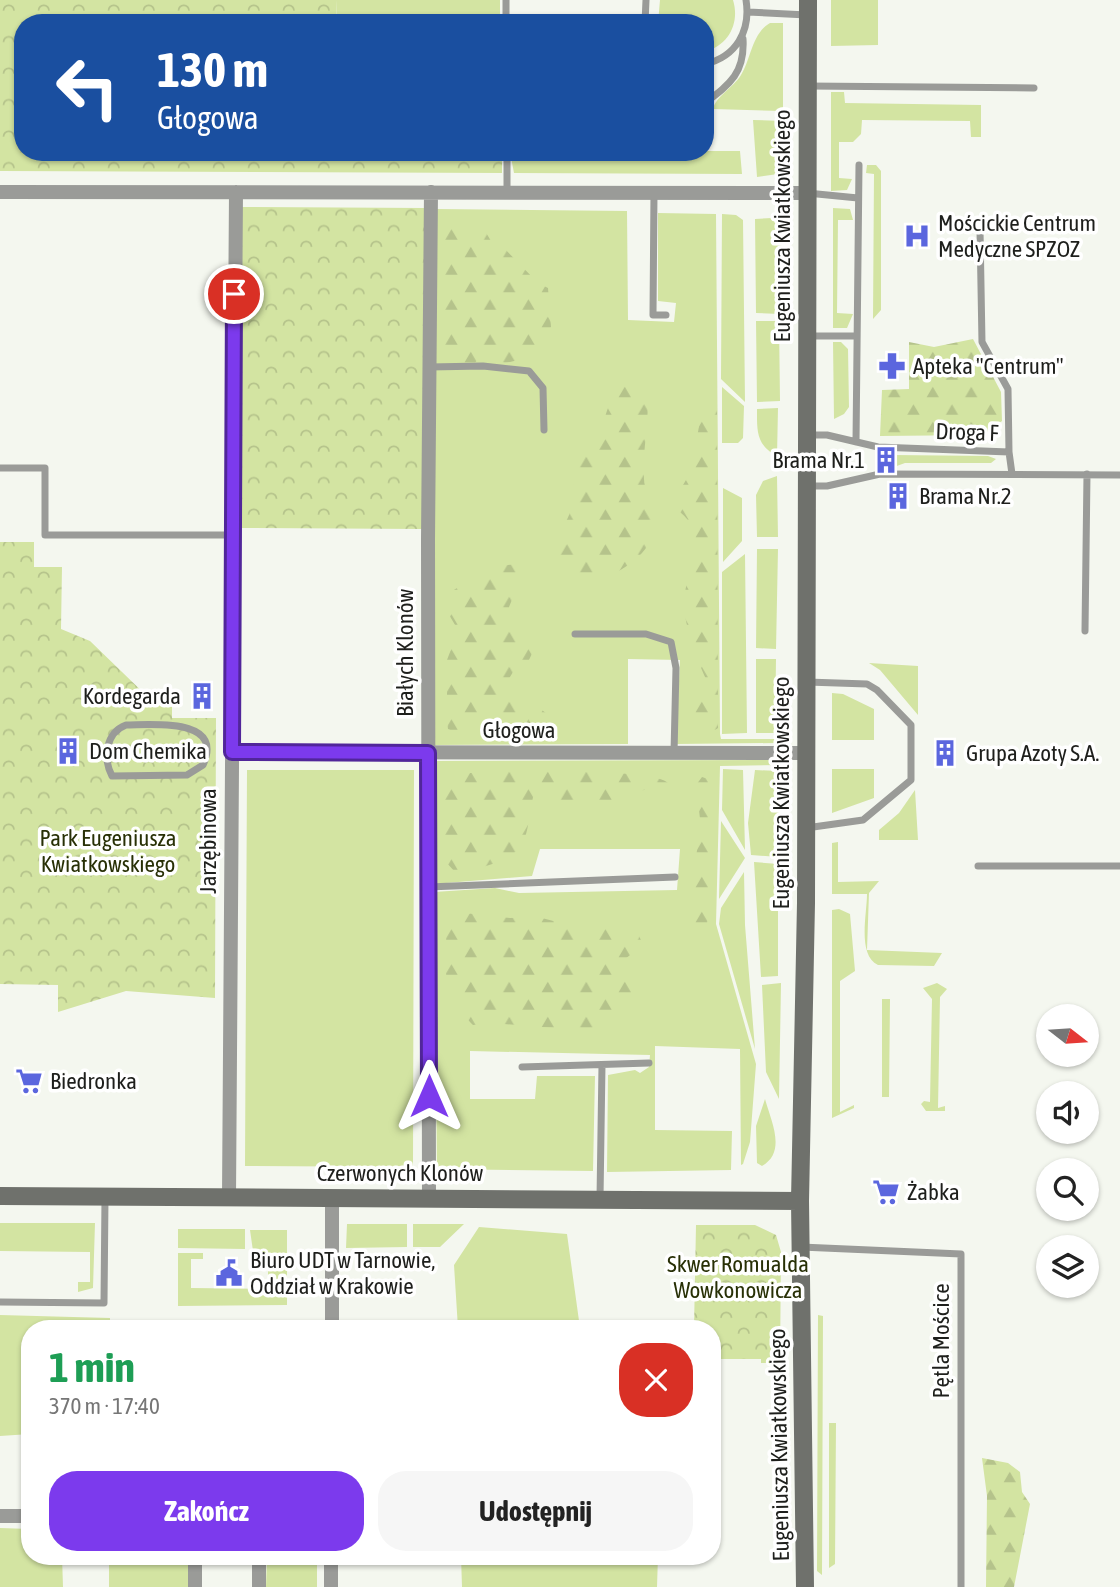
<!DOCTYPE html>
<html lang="pl">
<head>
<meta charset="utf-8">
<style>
  body { margin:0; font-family:"Asap Condensed",sans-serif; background:#f6f6f6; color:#222; height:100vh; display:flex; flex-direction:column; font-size:26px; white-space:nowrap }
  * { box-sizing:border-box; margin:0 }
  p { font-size:23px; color:#767676 }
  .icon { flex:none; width:38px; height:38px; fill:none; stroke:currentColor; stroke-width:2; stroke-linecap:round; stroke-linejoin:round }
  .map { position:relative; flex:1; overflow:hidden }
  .details { position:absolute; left:21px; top:1320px; width:700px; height:245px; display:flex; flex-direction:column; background:#fff; border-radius:28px; box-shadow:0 2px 5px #0004 }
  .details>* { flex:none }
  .banner { position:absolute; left:14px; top:14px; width:700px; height:147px; border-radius:28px; box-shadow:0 2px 5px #0004; background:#1a4fa0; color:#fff; overflow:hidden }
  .needle { width:46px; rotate:107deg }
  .controls { position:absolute; left:1036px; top:1004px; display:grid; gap:14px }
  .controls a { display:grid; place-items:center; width:63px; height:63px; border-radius:50%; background:#fff; box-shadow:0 2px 5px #0004; font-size:35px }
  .pin { position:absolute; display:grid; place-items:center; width:60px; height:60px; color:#fff; margin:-30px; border:4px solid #fff; border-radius:50%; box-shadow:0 2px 7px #0007 }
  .me { position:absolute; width:77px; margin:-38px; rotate:0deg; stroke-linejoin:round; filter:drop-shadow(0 0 5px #0008) }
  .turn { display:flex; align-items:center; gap:24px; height:147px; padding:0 28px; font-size:32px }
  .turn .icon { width:91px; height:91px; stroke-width:2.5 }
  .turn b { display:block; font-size:49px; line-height:60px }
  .round { display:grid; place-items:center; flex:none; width:74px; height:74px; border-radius:28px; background:#f6f6f6 }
  .head { display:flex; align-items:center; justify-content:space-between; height:119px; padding:0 28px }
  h1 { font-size:42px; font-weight:700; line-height:52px; color:#1e9e55 }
  .cta { display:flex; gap:14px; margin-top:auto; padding:14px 28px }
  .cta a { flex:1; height:80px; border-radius:28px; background:#7c3aed; color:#fff; font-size:28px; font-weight:700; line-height:80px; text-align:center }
  .cta a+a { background:#f6f6f6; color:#222 }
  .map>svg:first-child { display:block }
  .green { fill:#d3e4a2 }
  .forest { fill:url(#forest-firs) }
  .park { fill:url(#park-crowns) }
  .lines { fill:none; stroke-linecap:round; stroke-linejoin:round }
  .service { stroke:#9a9b98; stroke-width:7 }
  .minor { stroke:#9a9b98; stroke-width:14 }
  .secondary { stroke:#6f716c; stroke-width:18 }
  .route-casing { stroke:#51269a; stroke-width:18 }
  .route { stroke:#7c3aed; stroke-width:12 }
  .labels { text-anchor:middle; stroke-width:7; stroke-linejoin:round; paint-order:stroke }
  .poi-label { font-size:23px; fill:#1e1f1c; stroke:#fff; text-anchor:start }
  .street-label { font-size:23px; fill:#1e1f1c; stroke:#fff }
  .park-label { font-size:23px; fill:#283006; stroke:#fff }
</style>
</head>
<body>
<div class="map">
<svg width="1120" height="1587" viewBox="0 0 1120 1587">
  <defs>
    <pattern id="forest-firs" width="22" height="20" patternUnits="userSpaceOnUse" patternTransform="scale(1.75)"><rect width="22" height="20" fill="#d3e4a2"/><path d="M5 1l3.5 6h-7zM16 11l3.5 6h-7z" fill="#b5c38b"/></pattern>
    <pattern id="park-crowns" width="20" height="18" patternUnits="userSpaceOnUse" patternTransform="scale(1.75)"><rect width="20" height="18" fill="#d3e4a2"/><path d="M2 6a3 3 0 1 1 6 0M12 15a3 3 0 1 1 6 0" fill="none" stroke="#b5c38b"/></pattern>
  </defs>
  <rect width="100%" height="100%" fill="#f4f7ef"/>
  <path class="green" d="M336,0H500V23H337Z
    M660,0H733C740,23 729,45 705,52V23H658Z
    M831,0H878V45L831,46Z
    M770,23H783V111L713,109C716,96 733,88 741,75C751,59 752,33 770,23Z
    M831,92H844L845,103L981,105V137H971L970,121L862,120L861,134L853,142H839V178L852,179L847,190L831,191Z
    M753,120L784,121L785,173L757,177Z
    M705,151H740L742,174L514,173L510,152Z
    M867,165H876L881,171V310L873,319L874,174L866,173Z
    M833,208L850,209L853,220H838L837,313L853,314L847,328H833Z
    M435,209L627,211L628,320L674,322L676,303L658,301V213L716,214L720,734L721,739H775V743L676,744L680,660L628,659V744L435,745Z
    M722,214L736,215L743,220L745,402L721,379Z
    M772,218L782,232L780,314L756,313L755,219Z
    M756,321H779L780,401L757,402Z
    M833,342H841L848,349L849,407L844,414L834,419Z
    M722,387L744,406L743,438L738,443H722Z
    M778,408L777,456C756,445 757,431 757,409Z
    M894,455L988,456L996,459L991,463H905L894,467Z
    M777,476L778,537H757L756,495L763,481Z
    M723,488L742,498V541L723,562Z
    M757,549H778L776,649L756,648Z
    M745,554L747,733L722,734V572Z
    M756,659H776L775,733H756Z
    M869,663L918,666V715L880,670Z
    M832,693L843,694L874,709V740H832Z
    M779,760V765L720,766L716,924L756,1064L750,1142L743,1164L741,1165L740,1049L655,1046V1130L732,1131L731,1170L607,1172L608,1075L635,1070L640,1073L649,1067L650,1055L470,1051V1099H535L537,1076H595L593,1171L437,1169L434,892L495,888L519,893L677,890L680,849H540L532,876L434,884V761Z
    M723,769L743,770L745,850L722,810Z
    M832,769H874V798L832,813Z
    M247,770H414L413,1167L245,1166Z
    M755,770L779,771L778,857L751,855L748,823Z
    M915,790L918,840H879V830L899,813Z
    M721,821L745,858L719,899Z
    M838,842V882L879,881L869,893L867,950L942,953L934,966L878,965C857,955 867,914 867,894H832V843Z
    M754,862L778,864V976L761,977Z
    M744,872L745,925L755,1049L719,924L721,908Z
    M839,909L850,914L855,971L840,981V1112L854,1105V1108L832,1118V910Z
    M781,983L779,1099L766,1072L762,985Z
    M937,983L947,989L940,997L938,1108L945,1106V1111H926L921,1104L924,1101L930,1102L932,999L923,988Z
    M882,999H890L889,1097H882Z
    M765,1099C771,1121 787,1152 762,1166L757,1163L756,1126Z
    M0,1223H95L93,1288L78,1292V1282H90V1252L0,1251Z
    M347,1224H407V1247L346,1248Z
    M413,1224H464L440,1247H413Z
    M479,1227L567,1234L580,1328H458L454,1265Z
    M178,1229H245V1249L178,1248Z
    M250,1230H287V1305L178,1306V1253H203V1259H191V1288L268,1289V1259L254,1258Z
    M0,1315L110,1318V1328H30V1434L0,1436Z
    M818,1315L823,1316L822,1575L817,1571Z
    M829,1423H836L835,1564L829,1568Z
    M0,1528L30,1529V1556H62L63,1587H0Z
    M109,1556H190V1587H109Z
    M267,1556H317V1587H266Z
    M461,1556H658L657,1587H462Z"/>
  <path class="forest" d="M445,223L471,232L482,226L494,246L501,245L538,283L548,288L551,327L534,356L502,364L492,351L483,354L472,366L444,359Z
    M973,339L1001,392L1002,421L983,435L880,436L882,390L909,389V342L934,347Z
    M626,385L647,393C650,422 642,450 644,479C644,489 651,499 653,510C661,553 624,569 591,585L566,573L549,548C556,536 568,522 571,509C577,482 569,448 600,435C607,413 606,401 626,385Z
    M717,393L718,728L708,735H699C689,717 695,695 706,679C698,662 685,626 684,607C682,573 714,540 680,512L677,495L686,480L695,449L701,415L711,395Z
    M517,564L523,573L509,607L508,621L538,641L528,662L513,672L507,682L514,703L538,707L560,724L557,733L507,732L486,727L474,733H458L448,729L447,721V660L458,630L448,613L446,595L490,567Z
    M514,771C540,772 654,769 668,783L664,791L648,789L620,796L604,805L560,800L545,790L533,797C524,848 528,853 477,869C468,872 466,874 456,873L445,861L444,793L448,774Z
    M702,777L711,780L710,911L704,935L698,937L692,932L689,897L701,827L696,785Z
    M464,913L510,918L538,917L588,930L600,917L615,926L637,931L643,945L625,959L637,984L630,1007L592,1031L492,1023L473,1025C462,1015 460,1004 448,995L445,963L447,920Z
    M982,1458L1008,1463L1020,1472L1022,1492L1030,1504L1014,1587H986L987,1496Z"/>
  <path class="park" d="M0,0H336L337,23H23V152H502V173L0,171Z
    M240,207L425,208L423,529L239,528Z
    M0,542H34V567H62L61,629L90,641L153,702H172V718H216L215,998L126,991L58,1012V985L0,984Z
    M696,1225H755L776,1235L781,1252L780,1363H761V1359H712V1328H694Z"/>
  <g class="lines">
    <path class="service" d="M506,0V23
      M748,12L807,15
      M645,23L646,0
      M705,64C736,57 751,31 746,0
      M807,86L1034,88
      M705,103C730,84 745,73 743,39
      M507,152V192
      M654,193L653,315H666
      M807,193L858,198
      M980,230L982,342L1008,389L1009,452
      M808,336H856
      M429,367L483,366L529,371L543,388L544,430
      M808,435H827L878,447L1009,452L1012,474
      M856,442L859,165
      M0,468H45V535H232
      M807,486H827L880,474L1120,475
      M1085,631L1087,474
      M575,634H646L671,642L676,668L674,753
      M126,725C152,725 225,717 203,765L187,775L112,776C103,759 105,733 126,725Z
      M806,828L863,820L911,780V725L877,690L867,684L807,682
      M978,866H1120
      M428,887L675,877
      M522,1067L649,1063
      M600,1198L602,1065
      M801,1247L961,1254V1587
      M0,1302L104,1303L105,1198"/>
    <path class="minor" d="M0,192L806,193
      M231,752L806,753
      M229,1197L236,192
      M332,1197V1328
      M429,1198L428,539L431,192
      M0,1516H30
      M259,1556V1587
      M195,1587V1556
      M331,1587V1556"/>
    <path class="secondary" d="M0,1196L800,1201
      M805,1587L800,1201L806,903L808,0"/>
  </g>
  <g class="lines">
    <defs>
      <path id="route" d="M234,294L232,752L428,753L429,1096"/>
    </defs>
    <use href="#route" class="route-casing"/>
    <use href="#route" class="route"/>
  </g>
  <defs>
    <symbol id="hospital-bare" viewBox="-9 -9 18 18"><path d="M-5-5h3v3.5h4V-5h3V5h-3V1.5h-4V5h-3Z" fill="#5b66de" stroke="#fff" stroke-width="2.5" paint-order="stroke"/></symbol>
    <symbol id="pharmacy-bare" viewBox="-9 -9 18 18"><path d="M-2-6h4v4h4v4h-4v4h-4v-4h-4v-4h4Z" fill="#5b66de" stroke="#fff" stroke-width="2.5" paint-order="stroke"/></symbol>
    <symbol id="building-bare" viewBox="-9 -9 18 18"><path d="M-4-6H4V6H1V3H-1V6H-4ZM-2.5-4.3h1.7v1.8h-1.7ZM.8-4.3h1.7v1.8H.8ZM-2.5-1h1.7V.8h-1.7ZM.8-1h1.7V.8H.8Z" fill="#5b66de" stroke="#fff" stroke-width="2.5" paint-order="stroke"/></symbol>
    <symbol id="supermarket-bare" viewBox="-9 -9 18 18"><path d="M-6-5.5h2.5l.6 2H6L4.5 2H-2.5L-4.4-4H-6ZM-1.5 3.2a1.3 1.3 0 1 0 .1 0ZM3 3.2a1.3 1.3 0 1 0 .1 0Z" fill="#5b66de" stroke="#fff" stroke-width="2.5" paint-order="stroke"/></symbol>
    <symbol id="civic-bare" viewBox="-9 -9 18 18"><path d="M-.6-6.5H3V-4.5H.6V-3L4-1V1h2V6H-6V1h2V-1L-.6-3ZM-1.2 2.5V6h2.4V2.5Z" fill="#5b66de" stroke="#fff" stroke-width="2.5" paint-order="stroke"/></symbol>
  </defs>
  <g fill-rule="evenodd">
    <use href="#hospital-bare" x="898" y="217" width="38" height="38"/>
    <use href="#pharmacy-bare" x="873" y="347" width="38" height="38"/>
    <use href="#building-bare" x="867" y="441" width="38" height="38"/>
    <use href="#building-bare" x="879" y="477" width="38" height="38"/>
    <use href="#building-bare" x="183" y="677" width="38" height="38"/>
    <use href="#building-bare" x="49" y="732" width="38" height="38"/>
    <use href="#building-bare" x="926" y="734" width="38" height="38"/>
    <use href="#supermarket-bare" x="10" y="1062" width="38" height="38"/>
    <use href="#supermarket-bare" x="867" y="1173" width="38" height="38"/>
    <use href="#civic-bare" x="210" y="1254" width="38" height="38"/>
  </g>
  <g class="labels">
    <g class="poi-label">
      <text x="938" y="231">Mościckie Centrum<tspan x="938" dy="26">Medyczne SPZOZ</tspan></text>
      <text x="913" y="374">Apteka "Centrum"</text>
      <text x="865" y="468" text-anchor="end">Brama Nr.1</text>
      <text x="919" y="504">Brama Nr.2</text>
      <text x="181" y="704" text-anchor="end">Kordegarda</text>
      <text x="89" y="759">Dom Chemika</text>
      <text x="966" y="761">Grupa Azoty S.A.</text>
      <text x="50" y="1089">Biedronka</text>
      <text x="907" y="1200">Żabka</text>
      <text x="250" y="1268">Biuro UDT w Tarnowie,<tspan x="250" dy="26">Oddział w Krakowie</tspan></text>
    </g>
    <g class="street-label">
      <text transform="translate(782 226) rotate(-90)" y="8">Eugeniusza Kwiatkowskiego</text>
      <text transform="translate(967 432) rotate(2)" y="8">Droga F</text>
      <text transform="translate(405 653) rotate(-90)" y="8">Białych Klonów</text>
      <text x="519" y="738">Głogowa</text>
      <text transform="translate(781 793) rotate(-90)" y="8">Eugeniusza Kwiatkowskiego</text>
      <text transform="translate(208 841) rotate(-90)" y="8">Jarzębinowa</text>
      <text x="400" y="1181">Czerwonych Klonów</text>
      <text transform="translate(941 1341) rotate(-90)" y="8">Pętla Mościce</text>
      <text transform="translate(779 1445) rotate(-91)" y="8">Eugeniusza Kwiatkowskiego</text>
    </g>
    <g class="park-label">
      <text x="108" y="846">Park Eugeniusza<tspan x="108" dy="26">Kwiatkowskiego</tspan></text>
      <text x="738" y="1272">Skwer Romualda<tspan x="738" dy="26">Wowkonowicza</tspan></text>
    </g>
  </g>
</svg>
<div class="controls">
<a><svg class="needle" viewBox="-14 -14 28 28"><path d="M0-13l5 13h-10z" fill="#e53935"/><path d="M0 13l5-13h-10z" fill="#767676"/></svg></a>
<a><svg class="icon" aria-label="sound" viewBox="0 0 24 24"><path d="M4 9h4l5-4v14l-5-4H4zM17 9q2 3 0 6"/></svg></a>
<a><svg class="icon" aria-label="search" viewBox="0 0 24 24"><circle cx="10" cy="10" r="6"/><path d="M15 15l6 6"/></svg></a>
<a><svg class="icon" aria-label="layers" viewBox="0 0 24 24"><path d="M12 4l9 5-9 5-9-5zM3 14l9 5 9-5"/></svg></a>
</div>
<div class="pin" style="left:234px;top:294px;background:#d93025"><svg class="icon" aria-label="arrive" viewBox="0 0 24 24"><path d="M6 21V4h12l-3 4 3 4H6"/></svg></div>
<svg class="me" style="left:429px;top:1096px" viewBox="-20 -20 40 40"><path d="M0-17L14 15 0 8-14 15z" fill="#7c3aed" stroke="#fff" stroke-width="4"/></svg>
<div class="banner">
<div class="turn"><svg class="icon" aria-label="left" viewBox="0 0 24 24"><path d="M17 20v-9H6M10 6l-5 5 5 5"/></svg><div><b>130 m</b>Głogowa</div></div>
</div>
<section class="details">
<div class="head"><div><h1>1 min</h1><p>370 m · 17:40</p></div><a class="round" style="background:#d93025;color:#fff"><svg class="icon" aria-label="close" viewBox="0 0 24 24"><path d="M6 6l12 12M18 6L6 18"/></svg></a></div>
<div class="cta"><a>Zakończ</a><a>Udostępnij</a></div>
</section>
</div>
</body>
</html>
